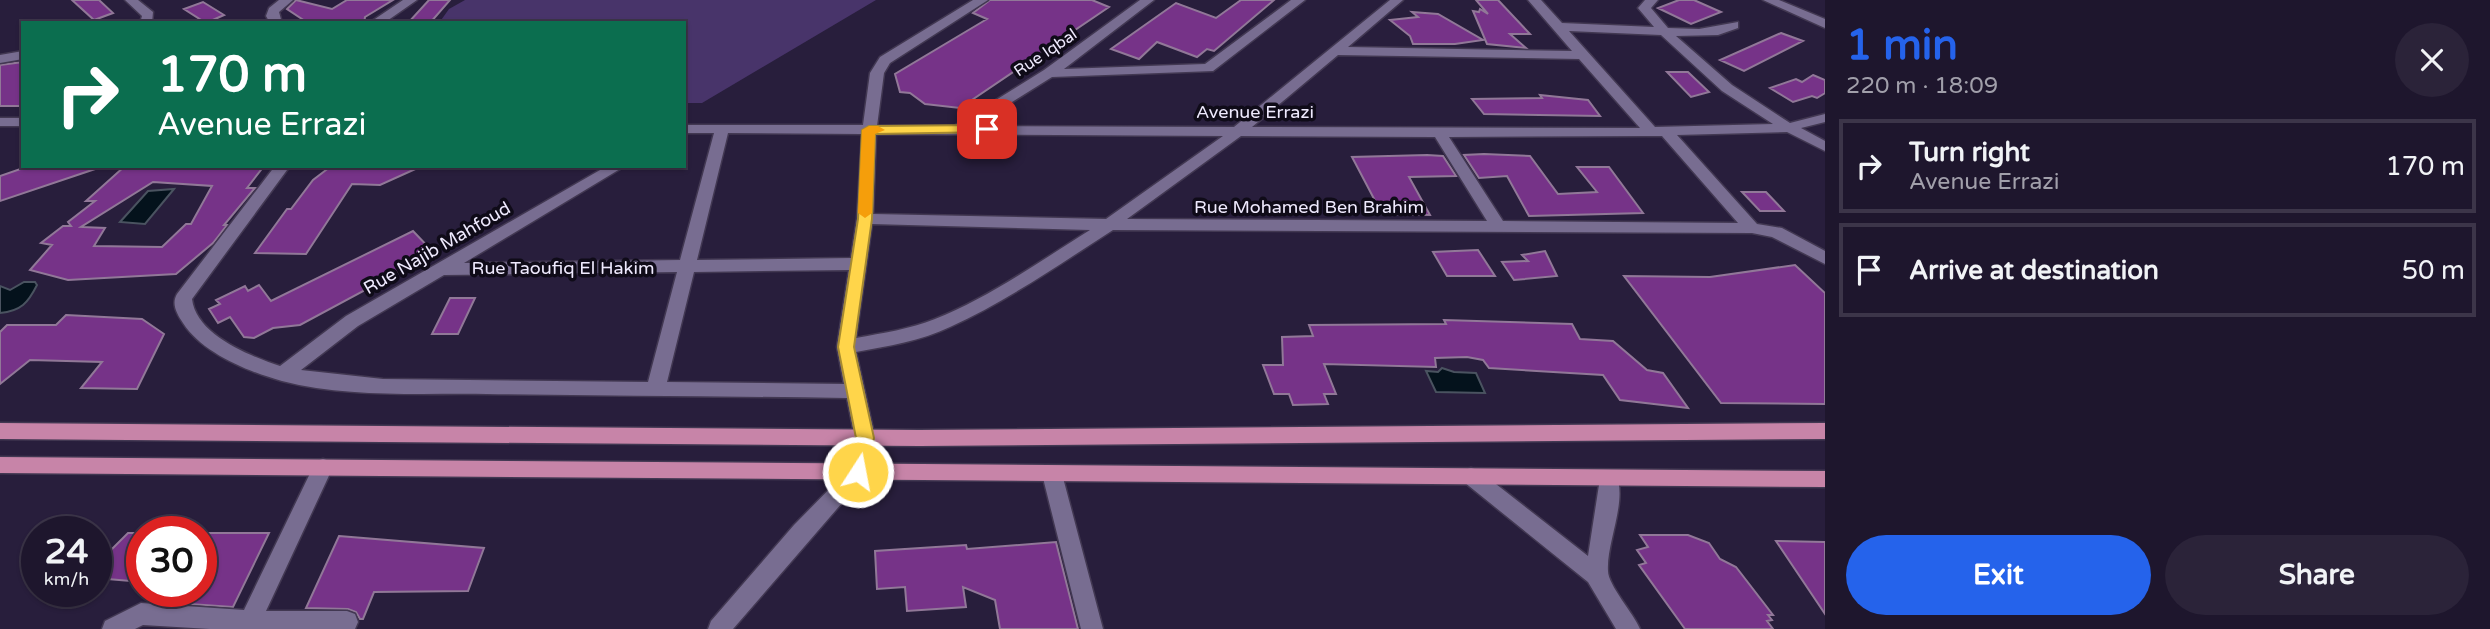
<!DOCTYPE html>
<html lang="en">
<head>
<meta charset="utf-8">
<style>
  body { margin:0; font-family:"Varela Round",sans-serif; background:#2b2339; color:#f1f3f6; height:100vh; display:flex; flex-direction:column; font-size:26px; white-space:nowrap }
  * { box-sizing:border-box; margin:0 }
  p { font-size:23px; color:#a19faa }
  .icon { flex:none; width:38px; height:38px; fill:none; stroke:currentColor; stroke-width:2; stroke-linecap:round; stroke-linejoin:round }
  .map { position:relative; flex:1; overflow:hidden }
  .drawer { display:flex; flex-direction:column; background:#1e162d; width:665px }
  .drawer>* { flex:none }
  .banner { position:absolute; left:21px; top:21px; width:665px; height:147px; border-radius:0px; box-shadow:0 2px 5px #0004,0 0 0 2px #3c3549; background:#0b6e4f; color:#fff; overflow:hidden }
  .speed { position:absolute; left:21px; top:516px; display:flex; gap:14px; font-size:35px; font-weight:700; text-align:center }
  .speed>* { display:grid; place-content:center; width:91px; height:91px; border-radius:50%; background:#1e162d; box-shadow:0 2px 5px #0004,0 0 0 2px #3c3549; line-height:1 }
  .speed small { font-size:18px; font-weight:400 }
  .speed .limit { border:10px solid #d22; background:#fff; color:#111 }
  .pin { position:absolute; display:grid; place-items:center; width:60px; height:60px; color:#fff; margin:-30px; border-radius:14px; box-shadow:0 4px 10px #0006 }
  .me { position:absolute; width:77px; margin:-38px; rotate:11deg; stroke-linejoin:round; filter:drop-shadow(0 0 5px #0008) }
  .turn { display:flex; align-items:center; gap:24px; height:147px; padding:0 21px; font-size:32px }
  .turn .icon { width:91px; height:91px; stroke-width:2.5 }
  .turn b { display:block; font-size:49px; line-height:60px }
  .round { display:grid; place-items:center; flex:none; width:74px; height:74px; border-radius:37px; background:#2b2339 }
  .head { display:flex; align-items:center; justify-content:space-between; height:119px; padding:0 21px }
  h1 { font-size:42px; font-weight:800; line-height:52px; color:#2563eb }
  .primary-button { display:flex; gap:14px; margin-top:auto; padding:14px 21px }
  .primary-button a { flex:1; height:80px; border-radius:42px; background:#2563eb; color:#fff; font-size:28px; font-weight:800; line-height:80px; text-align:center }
  .primary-button a+a { background:#2b2339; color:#f1f3f6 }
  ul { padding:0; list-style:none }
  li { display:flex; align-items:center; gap:21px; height:94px; margin:0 14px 10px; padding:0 7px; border:4px solid #3c3549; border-radius:0px }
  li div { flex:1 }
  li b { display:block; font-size:26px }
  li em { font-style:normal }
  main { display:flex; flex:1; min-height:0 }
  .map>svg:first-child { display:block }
  .green { fill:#48346a }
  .water { fill:#04121c; stroke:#4a5360; stroke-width:2 }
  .building { fill:#763388; stroke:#917898; stroke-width:2; fill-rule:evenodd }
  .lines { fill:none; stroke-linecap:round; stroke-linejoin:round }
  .minor-casing { stroke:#423852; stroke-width:3 }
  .major-casing { stroke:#423852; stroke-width:3 }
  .minor { fill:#786d91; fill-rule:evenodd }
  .major { fill:#c784a8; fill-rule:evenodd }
  .route { fill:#ffd54a; stroke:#a68a30; stroke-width:2 }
  .slow { fill:#f59e0b }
  .labels { text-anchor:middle; stroke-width:7; stroke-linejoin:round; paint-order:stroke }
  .far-street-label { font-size:16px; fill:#efeafe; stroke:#0f0b18 }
  .street-label { font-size:18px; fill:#efeafe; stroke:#0f0b18 }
</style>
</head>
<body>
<main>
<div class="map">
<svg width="1825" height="629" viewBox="0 0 1825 629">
  <rect width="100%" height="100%" fill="#281e3c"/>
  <path class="green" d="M465,0H876L702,103H684V23H439L449,9Z"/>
  <path class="water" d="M174,189L145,224L120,222L148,191Z
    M24,282H35L37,285C28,303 21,311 0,313V286L10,290Z
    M1442,368L1454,372L1476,373L1485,393L1436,392L1426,371L1438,372Z"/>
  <path class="building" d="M72,0H99L113,13L94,20Z
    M296,0L332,9L347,0H393L365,17L364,23H308L287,9Z
    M429,0H450L430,23H408Z
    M990,0H1092L1109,7L960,108L925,104L910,93L900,92L895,74L987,19L973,13Z
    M1241,0H1274L1214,51L1207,49L1197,57L1157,42L1139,59L1111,49L1176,3L1216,18Z
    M1476,0H1498L1530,34H1510L1526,48L1487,44L1473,11L1479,12L1480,9L1488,14Z
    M1679,0H1694L1721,12L1691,24L1658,8Z
    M203,2L224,15L206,23L184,9Z
    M1412,12L1438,14L1483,40L1455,44H1413L1410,36L1390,20L1418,17Z
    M1781,33L1803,41L1744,71L1720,60Z
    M23,62V106H0V65Z
    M1667,72H1688L1709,92L1691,97Z
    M1813,75L1825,80V93L1817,98L1812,96L1793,102L1770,88L1796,79L1802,82Z
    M1540,95L1588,100L1600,116L1484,114L1472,99L1542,98Z
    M1484,154L1530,156L1558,194L1597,192L1577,167H1609L1643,213L1529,216L1507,176L1479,178L1464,155Z
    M1427,155L1443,156L1456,176L1409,177L1430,215L1382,214L1352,157Z
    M29,166H94L95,169L0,201V176Z
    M125,166H264L247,188H255L224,225H227L213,243L176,274L68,280L30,270L52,245L41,243L63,226H71L68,222L95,201H86ZM153,182L212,186L191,224H186L162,247L94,246L105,228L81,227Z
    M422,166L380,185L352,184L306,254L255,253L287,209H291L313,180L330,167Z
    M1742,192H1766L1784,211H1760Z
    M413,231L434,253L300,325L273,328L254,338L244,337L230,317L218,323L209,309L220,304L216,300L245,286L248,291L259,285L271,301Z
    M1478,250L1495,276H1447L1433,252Z
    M1545,251L1557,276L1514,280L1502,262L1528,261L1522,255Z
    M1795,265L1825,293V404L1721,403L1624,276L1710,277Z
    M450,298H475L458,334H432Z
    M66,315L142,319L164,334L137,389L81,388L102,362L30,360L0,384V332L7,325H56Z
    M1444,320L1572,324L1580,339L1613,341L1647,370L1663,373L1688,408L1620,400L1603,375L1489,368L1483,360L1467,357L1435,358L1436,367L1324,364L1336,394H1324L1328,404L1293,405L1289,394H1274L1263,365H1283L1282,337L1313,336L1309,325L1446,324Z
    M128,533H142V582L96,578V565Z
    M201,533H269L233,607L175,603L183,592H201Z
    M1640,535H1688L1709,543L1720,559L1736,567L1773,615H1768L1772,620L1767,621L1773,629H1685L1639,565L1646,563L1637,550L1648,547Z
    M339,536L484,548L468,591L374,592L363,619H360L356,612L348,609L306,608Z
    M1776,541L1825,542V614Z
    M1056,542L1078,629H1000L995,600L963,587L966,607L907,611L905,587L877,589L875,551L966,545L967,549Z"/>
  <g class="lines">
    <defs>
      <path id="minor" d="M125,0H138L153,12L152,23H140L142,16Z
        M279,0H293L279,12L282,23H270L266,16L269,8Z
        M403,0H417L384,23H369Z
        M973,0H988L890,63L884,73L877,126H954L1044,70L1140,0H1154L1064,69L1205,64L1291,0H1305L1213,71L1052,77L974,126L1234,127L1390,0H1403L1348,47L1572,51L1528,0H1541L1562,23L1654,27L1638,8L1645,0H1658L1651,8L1668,28L1699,29L1738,22V28L1718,35L1676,36L1732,85L1790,123L1825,114V122L1801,128L1825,141V151L1787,132L1677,135L1757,224L1782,228L1825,251V264L1772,237L1752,233L1113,230C1060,264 1007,301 950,327C921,341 888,346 856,352L875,438L868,473L733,629H708L711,621L794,525L849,469L855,438L847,398C727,396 607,396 487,394C419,393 348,398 282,381C249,372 202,353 183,323C177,314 171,304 177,294L275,166H290L192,299C196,335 250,356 280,366L346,316L607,166H625L464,263L680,260L714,133H684V125H863L870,73L880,57ZM1569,31L1661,35L1722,91L1773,124L1655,127ZM1338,55L1579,59L1640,128L1252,127ZM728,133L862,134L857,219L851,258L697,260ZM876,134L1223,136L1106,219L873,214ZM1241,136L1435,137L1487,221L1127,219ZM1647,136H1662L1738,223L1503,221L1449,137ZM872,224L1090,230C1042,260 988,298 935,319C910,329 883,333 856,338ZM849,270L837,347L844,384L667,382L694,272ZM677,272L648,382L383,379L301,370L358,326L444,275Z
        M1763,0H1779L1825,19V28Z
        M23,51V59L0,63V55Z
        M0,118H23V126H0Z
        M323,459L330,461L333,467L266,611H347L355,614L358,622L355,629H210L143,625L135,629H102L105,621L141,603L244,610L316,461Z
        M1052,466L1059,468L1062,474L1103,629H1081L1042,474L1045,468Z
        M1471,468L1478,470L1588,556L1601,472L1608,470L1615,472C1629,499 1606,542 1608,571C1608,585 1634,614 1640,629H1616L1588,582L1464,482L1461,476L1464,470Z"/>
      <path id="major" d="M0,423L919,430L1825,423V439L919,446L0,439Z
        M0,457L1825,471V487L0,473Z"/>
    </defs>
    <use href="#minor" class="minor-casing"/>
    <use href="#major" class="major-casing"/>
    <use href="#minor" class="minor"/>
    <use href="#major" class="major"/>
  </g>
  <path class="route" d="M987,125L991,127V132L875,134L872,219L854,347L874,438L865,478L858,480L852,478L849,472L856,438L838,347L858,219L862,130L869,126Z"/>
  <path class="slow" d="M869,126H878L885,130L875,134L872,213L865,218L858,213L862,130Z"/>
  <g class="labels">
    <g class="far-street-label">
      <text transform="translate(1045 52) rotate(-34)" y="6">Rue Iqbal</text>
    </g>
    <g class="street-label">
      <text x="1255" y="118">Avenue Errazi</text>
      <text x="1309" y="213">Rue Mohamed Ben Brahim</text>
      <text transform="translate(437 248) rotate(-30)" y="6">Rue Najib Mahfoud</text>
      <text x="563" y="274">Rue Taoufiq El Hakim</text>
    </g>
  </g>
</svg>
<div class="speed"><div>24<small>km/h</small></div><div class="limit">30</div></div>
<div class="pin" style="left:987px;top:129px;background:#d93025"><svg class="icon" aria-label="arrive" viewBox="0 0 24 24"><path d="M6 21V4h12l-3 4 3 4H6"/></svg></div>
<svg class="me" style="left:858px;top:472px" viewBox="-20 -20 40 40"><circle r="17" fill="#ffd54a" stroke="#fff" stroke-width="3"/><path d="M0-11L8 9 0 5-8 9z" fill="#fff"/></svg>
<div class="banner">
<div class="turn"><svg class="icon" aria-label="right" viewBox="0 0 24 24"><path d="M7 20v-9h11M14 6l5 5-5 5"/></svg><div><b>170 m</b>Avenue Errazi</div></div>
</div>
</div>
<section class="drawer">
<div class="head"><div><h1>1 min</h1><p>220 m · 18:09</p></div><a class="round"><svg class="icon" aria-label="close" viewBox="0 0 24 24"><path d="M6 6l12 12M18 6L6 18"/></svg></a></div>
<ul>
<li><svg class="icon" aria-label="right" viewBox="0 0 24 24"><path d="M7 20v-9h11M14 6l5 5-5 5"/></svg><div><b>Turn right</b><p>Avenue Errazi</p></div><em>170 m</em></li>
<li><svg class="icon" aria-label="arrive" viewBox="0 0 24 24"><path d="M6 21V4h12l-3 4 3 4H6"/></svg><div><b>Arrive at destination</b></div><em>50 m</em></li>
</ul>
<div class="primary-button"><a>Exit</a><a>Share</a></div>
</section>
</main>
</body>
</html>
